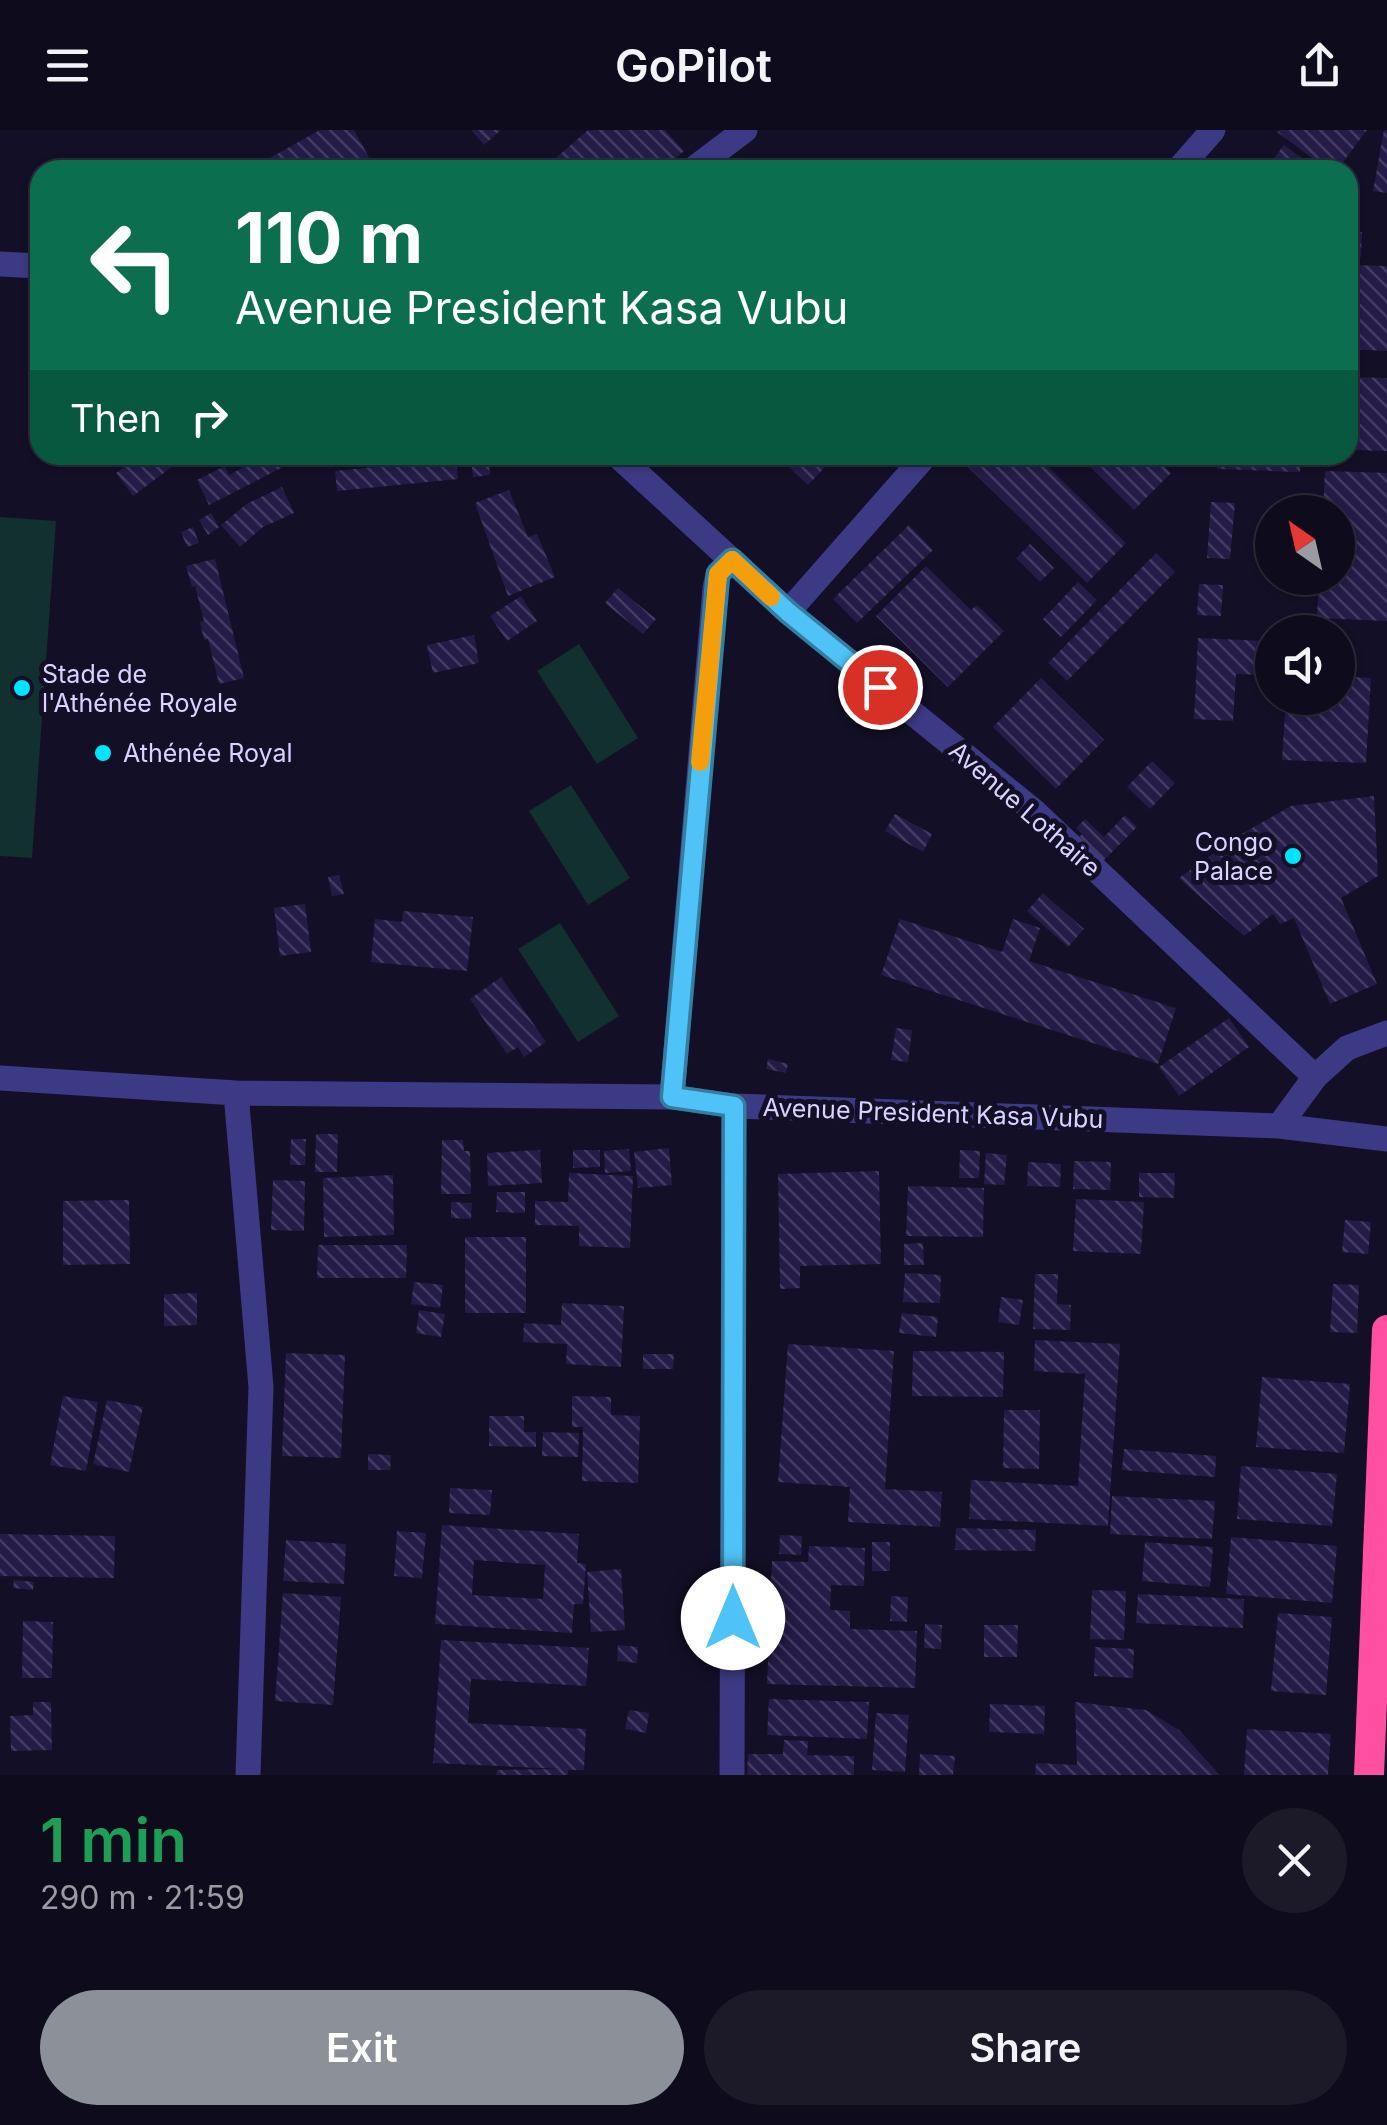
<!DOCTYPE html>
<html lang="en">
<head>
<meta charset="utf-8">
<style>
  body { margin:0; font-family:Inter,sans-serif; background:#1c1929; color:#f1f3f6; height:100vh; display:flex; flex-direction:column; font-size:38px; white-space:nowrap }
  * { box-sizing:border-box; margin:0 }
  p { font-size:32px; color:#9b9ba3 }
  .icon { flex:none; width:55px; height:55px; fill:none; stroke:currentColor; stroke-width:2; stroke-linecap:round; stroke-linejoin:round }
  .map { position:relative; height:1645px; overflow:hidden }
  .sheet { display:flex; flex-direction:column; background:#0e0b1c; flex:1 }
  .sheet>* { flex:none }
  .guide { position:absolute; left:30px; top:30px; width:1328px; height:305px; border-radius:30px; box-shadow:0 2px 8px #0004,0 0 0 2px #2e2b3b; background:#0b6e4f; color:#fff; overflow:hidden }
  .needle { width:65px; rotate:326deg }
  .buttons { position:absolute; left:1255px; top:365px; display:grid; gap:20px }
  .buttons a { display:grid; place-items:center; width:100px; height:100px; border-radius:50%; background:#0e0b1c; box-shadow:0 2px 8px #0004,0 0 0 2px #2e2b3b; font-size:50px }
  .pin { position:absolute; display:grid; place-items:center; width:85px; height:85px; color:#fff; margin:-42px; border:5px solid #fff; border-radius:50%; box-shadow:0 2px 10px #0007 }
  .me { position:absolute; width:110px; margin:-55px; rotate:0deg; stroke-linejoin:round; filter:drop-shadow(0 0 8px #0008) }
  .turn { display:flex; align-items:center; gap:35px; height:210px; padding:0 40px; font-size:45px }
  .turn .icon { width:130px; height:130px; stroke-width:2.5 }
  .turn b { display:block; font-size:70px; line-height:85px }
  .then { display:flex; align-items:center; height:95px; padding:0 40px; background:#0003; gap:20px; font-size:38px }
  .round { display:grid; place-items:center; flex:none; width:105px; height:105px; border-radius:52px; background:#1c1929 }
  .head { display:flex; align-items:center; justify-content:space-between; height:170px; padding:0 40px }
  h1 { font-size:60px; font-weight:600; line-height:75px; color:#1e9e55 }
  .cta { display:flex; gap:20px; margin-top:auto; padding:20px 40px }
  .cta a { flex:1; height:115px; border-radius:60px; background:#8c9099; color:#fff; font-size:40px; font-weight:600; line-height:115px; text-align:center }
  .cta a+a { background:#1c1929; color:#f1f3f6 }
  header { display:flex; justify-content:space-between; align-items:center; height:130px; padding:0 40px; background:#0e0b1c; font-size:45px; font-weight:600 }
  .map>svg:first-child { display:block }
  .green { fill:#12302f }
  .building { fill:url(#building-back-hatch); fill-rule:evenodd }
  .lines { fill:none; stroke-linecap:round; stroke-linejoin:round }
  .street { stroke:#3d3a85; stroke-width:25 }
  .highway { stroke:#ff4fa3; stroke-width:30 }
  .route-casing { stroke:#337fa1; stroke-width:25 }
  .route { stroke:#4fc3f7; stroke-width:18 }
  .slow { stroke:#f59e0b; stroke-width:18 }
  .poi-dot { fill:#00e5ff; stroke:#130f26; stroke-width:4 }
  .labels { text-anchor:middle; stroke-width:10; stroke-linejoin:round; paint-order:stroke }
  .poi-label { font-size:25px; fill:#d9d4ff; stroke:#130f26; text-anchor:start }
  .street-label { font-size:25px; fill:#d9d4ff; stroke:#130f26 }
</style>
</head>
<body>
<header><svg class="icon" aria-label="menu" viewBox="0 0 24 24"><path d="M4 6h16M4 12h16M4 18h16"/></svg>GoPilot<svg class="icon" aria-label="share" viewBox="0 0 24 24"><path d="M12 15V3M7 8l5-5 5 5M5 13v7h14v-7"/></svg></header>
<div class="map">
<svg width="1387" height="1645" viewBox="0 0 1387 1645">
  <defs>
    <pattern id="building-back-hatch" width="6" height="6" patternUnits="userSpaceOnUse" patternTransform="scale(2.5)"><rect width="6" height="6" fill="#241b47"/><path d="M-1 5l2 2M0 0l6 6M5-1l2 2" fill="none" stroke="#433b63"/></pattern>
  </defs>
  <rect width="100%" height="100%" fill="#130f26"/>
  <path class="green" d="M0,387L56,391L32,728L0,726Z
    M579,514L638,608L597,634L537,541Z
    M571,655L630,748L588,775L529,681Z
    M560,793L619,886L578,912L518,819Z"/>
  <path class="building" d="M320,0H354L371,31L354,40H248Z
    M471,0H501L484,15Z
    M588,0H665L684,21L662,40H542Z
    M1279,0H1367L1337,40H1328L1277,2Z
    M1384,0H1387V63L1373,61Z
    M1284,15L1303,29L1295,40H1265Z
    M1348,101L1362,102L1361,127H1348Z
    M1348,135L1387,136V221L1348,219Z
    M1348,247L1387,248V321L1348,320Z
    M142,325H172L177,333L133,366L116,343Z
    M267,325H282L287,335L209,375L197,350L225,336L229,345Z
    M776,325H823L830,332L808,355Z
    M980,325H1036L1126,413L1087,453L968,337Z
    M1078,325H1153L1171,343L1134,380Z
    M1218,325H1301L1300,342L1217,339Z
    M488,327L490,345L473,347L471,329Z
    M456,329L458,349L337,361L335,341Z
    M1325,341L1387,343V491L1317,488L1319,448H1338V382H1323Z
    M282,357L294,383L263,397L240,417L221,395L248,373Z
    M509,360L528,407L537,404L555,447L508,466L475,373Z
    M1211,372L1235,373L1230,429L1207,428Z
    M211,383L219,397L208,405L199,390Z
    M909,395L933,420L857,493L833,469Z
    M193,397L199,413L187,417L181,402Z
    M1030,414L1054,438L1040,452L1016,428Z
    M1156,423L1175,442L1067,551L1048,533Z
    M215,429L244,548L219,554L208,509L204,510L200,492L204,491L195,456L192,457L186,436Z
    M926,436L971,480L977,475L1004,501L948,557L876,486Z
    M1078,452L1097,470L1061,507L1043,489Z
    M1199,454L1223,455L1221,486L1197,485Z
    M618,458L656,489L643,504L605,473Z
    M521,466L537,491L507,511L490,486Z
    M474,505L479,533L433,543L427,515Z
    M1198,508L1265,511L1263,545L1236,544L1233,591L1194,589Z
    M1338,546L1371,548L1366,633L1282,630L1286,568H1338Z
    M1041,548L1104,610L1056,659L993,597Z
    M1152,631L1175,653L1150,679L1127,657Z
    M1374,666L1378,746L1341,768L1377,854L1330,874L1294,788L1280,794L1273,784L1244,806L1179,748L1238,706L1291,676Z
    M895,684L932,704L923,722L885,701Z
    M1125,685L1137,697L1096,738L1072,715L1082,704L1076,698L1085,689L1104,707Z
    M339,745L344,764L332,766L328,747Z
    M1043,763L1084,799L1068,817L1027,781Z
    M305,774L311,822L280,826L274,778Z
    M403,781L473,787L467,841L371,832L375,789L402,792Z
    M900,789L1002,822L1013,789L1040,798L1029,831L1176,878L1158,934L881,845Z
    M501,847L546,912L524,927L518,917L507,924L470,869Z
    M1229,888L1249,917L1179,966L1159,937Z
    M896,898L912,900L908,932L891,930Z
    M768,929L788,934L786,943L766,939Z
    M316,1004H338L337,1042H315Z
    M291,1009H306L305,1035H290Z
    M442,1010H463L464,1021H470L471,1064H441Z
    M669,1018L672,1055L638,1058L634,1022Z
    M629,1019L631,1041L605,1043L604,1021Z
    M540,1020L542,1053L488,1056L487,1023Z
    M573,1020H600V1037L573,1038Z
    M960,1020L980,1021L979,1048H959Z
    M986,1023L1007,1025L1004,1055L984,1054Z
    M1074,1031L1111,1032L1110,1060L1073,1059Z
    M1028,1032L1061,1034L1060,1057L1027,1056Z
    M879,1041L881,1134L800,1136V1158L780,1159L778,1044Z
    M569,1043L633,1046L630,1118L579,1116V1096L535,1095V1071L568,1072Z
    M1139,1043H1175L1174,1068L1139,1067Z
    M393,1045L394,1105L324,1107L323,1048Z
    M273,1050L305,1051L304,1101L271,1100Z
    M908,1056L984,1058L983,1107L906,1106Z
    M497,1062H525V1083L496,1082Z
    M1076,1069L1144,1072L1141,1124L1073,1121Z
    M129,1070L130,1134L63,1135V1071Z
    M451,1072L472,1073L471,1089L451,1088Z
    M1345,1090L1371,1092L1368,1124L1342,1122Z
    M465,1107H526V1183H465Z
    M923,1113L924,1135H904V1114Z
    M318,1115H407L406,1148H317Z
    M905,1143L941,1145L940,1173L903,1172Z
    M1035,1144H1058L1057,1174L1071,1175L1070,1200L1033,1199Z
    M414,1152L443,1155L440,1178L411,1174Z
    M1333,1154L1359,1155L1357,1203L1330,1202Z
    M197,1163V1195L164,1196V1164Z
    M1001,1167L1023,1170L1019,1195L998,1192Z
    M562,1173L624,1176L621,1237L566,1234L567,1214L523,1212L524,1193L561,1195Z
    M419,1180L445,1184L441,1207L416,1203Z
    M902,1183L938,1187L936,1207L899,1203Z
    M1035,1210L1120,1214L1108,1396L969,1389L971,1350L1078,1356L1085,1244L1034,1241Z
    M788,1214L894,1221L885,1359L942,1362L940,1397L848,1392L850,1357L778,1352Z
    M913,1221L1004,1222L1003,1267L912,1266Z
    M286,1223L345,1225L341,1328L282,1326Z
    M643,1224H674L673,1239H643Z
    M1262,1247L1350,1254L1344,1323L1256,1317Z
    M63,1266L98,1272L86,1341L50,1335Z
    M572,1266L611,1267V1285L640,1286L638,1353L582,1351L583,1297H572Z
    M107,1270L143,1277L129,1342L93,1334Z
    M1004,1280H1040L1039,1339L1003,1338Z
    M489,1286H524V1302H536V1317L489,1316Z
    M543,1302L579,1303L578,1327L542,1326Z
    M1124,1319L1216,1326L1215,1347L1122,1340Z
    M368,1324L391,1325L390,1340H368Z
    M1241,1336L1337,1344L1332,1396L1237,1389Z
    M450,1358L492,1360L490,1385L449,1383Z
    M1112,1366L1215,1371L1212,1409L1110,1404Z
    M442,1395L579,1404L577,1433L586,1434L583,1474H574L572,1503L435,1494ZM474,1430L545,1435L543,1469L472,1465Z
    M956,1398L1036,1400L1035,1421L955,1420Z
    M397,1401L426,1403L422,1448L394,1446Z
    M0,1404L115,1406L114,1448L0,1446Z
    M780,1405L802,1406L801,1425L779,1424Z
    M1231,1407L1337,1416L1332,1473L1226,1464Z
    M286,1410L346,1414L344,1454L283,1451Z
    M872,1412H890V1441H872Z
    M1145,1412L1213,1417L1210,1457L1142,1451Z
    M809,1416L865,1418L864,1456L831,1455L830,1480L850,1481V1499L917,1501L915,1558L767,1554L772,1431L808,1432Z
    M621,1439L625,1500L591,1502L587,1442Z
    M14,1450L34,1452L33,1460L13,1458Z
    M1092,1460L1126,1461L1124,1510L1090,1509Z
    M283,1463L341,1467L333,1575L275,1571Z
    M1138,1464L1244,1469L1243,1498L1136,1493Z
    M891,1466L908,1467L907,1492L890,1491Z
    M1278,1483L1332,1487L1326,1565L1271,1561Z
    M23,1491L53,1492L52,1548H22Z
    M925,1494L942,1495L941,1519L924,1518Z
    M984,1495H1018L1017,1527H984Z
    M441,1510L589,1518L586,1556L471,1549L468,1593L586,1599L584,1640H568V1645H496L497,1640L562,1639L433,1633Z
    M618,1515L638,1517L637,1533L617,1531Z
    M1095,1517L1134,1519L1133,1548L1094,1546Z
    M769,1569L869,1572L867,1609L767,1605Z
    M33,1572H51L52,1620L11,1621L10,1586L33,1585Z
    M1075,1572L1146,1580L1179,1600L1220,1645H1035L1036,1633L1077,1635Z
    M990,1574L1045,1576L1044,1604L989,1602Z
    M629,1580L649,1583L646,1603L625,1599Z
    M876,1583L909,1585L905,1642L872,1640Z
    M1247,1599L1331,1604L1328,1645H1244Z
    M784,1610L808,1611L807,1625L854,1626V1645H747L748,1624H783Z
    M920,1624L955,1626L953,1645H919Z"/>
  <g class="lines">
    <path class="street" d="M692,40L745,0
      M1178,40L1213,0
      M0,134L40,136
      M617,325L788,482L1035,682L1315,947
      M788,482L926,325
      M0,948L236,963L672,967L734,976L1279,996L1387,1009
      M236,963L261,1257L248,1645
      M672,967L715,458L718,444L732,430
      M1279,996L1315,947L1347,918L1387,903
      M732,1645L734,976"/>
    <path class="highway" d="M1369,1645L1387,1200"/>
  </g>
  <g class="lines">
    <defs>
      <path id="route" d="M733,1488L734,976L672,967L718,444L732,430L788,482L880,557"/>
    </defs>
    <use href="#route" class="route-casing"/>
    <use href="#route" class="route"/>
    <path class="slow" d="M700,632L718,444L732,430L771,467"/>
  </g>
  <g class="poi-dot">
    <circle cx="22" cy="558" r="10"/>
    <circle cx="103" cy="623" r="10"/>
    <circle cx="1293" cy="726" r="10"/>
  </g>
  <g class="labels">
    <g class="poi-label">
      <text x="42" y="553">Stade de<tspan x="42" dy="29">l'Athénée Royale</tspan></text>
      <text x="123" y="632">Athénée Royal</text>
      <text x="1273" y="721" text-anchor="end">Congo<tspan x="1273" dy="29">Palace</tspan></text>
    </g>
    <g class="street-label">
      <text transform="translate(1025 679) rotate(41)" y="9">Avenue Lothaire</text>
      <text transform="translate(933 983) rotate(2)" y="9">Avenue President Kasa Vubu</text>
    </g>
  </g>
</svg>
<div class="buttons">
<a><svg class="needle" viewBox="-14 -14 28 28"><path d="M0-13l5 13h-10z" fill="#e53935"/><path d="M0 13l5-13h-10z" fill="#9b9ba3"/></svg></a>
<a><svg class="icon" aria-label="sound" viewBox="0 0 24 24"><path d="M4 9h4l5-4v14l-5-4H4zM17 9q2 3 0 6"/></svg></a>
</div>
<div class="pin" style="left:880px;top:557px;background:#d93025"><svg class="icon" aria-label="arrive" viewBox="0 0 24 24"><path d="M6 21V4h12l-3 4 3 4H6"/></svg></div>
<svg class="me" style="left:733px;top:1488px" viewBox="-20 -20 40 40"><circle r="19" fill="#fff"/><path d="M0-13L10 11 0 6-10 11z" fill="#4fc3f7"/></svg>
<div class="guide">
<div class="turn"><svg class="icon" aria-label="left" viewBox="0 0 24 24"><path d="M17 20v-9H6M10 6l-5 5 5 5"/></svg><div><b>110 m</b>Avenue President Kasa Vubu</div></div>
<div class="then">Then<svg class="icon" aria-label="right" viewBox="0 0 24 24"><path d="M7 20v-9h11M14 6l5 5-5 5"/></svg></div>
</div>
</div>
<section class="sheet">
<div class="head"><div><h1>1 min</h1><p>290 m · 21:59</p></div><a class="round"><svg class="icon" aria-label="close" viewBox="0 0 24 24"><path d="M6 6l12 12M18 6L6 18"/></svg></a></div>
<div class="cta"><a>Exit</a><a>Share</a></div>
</section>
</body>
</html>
